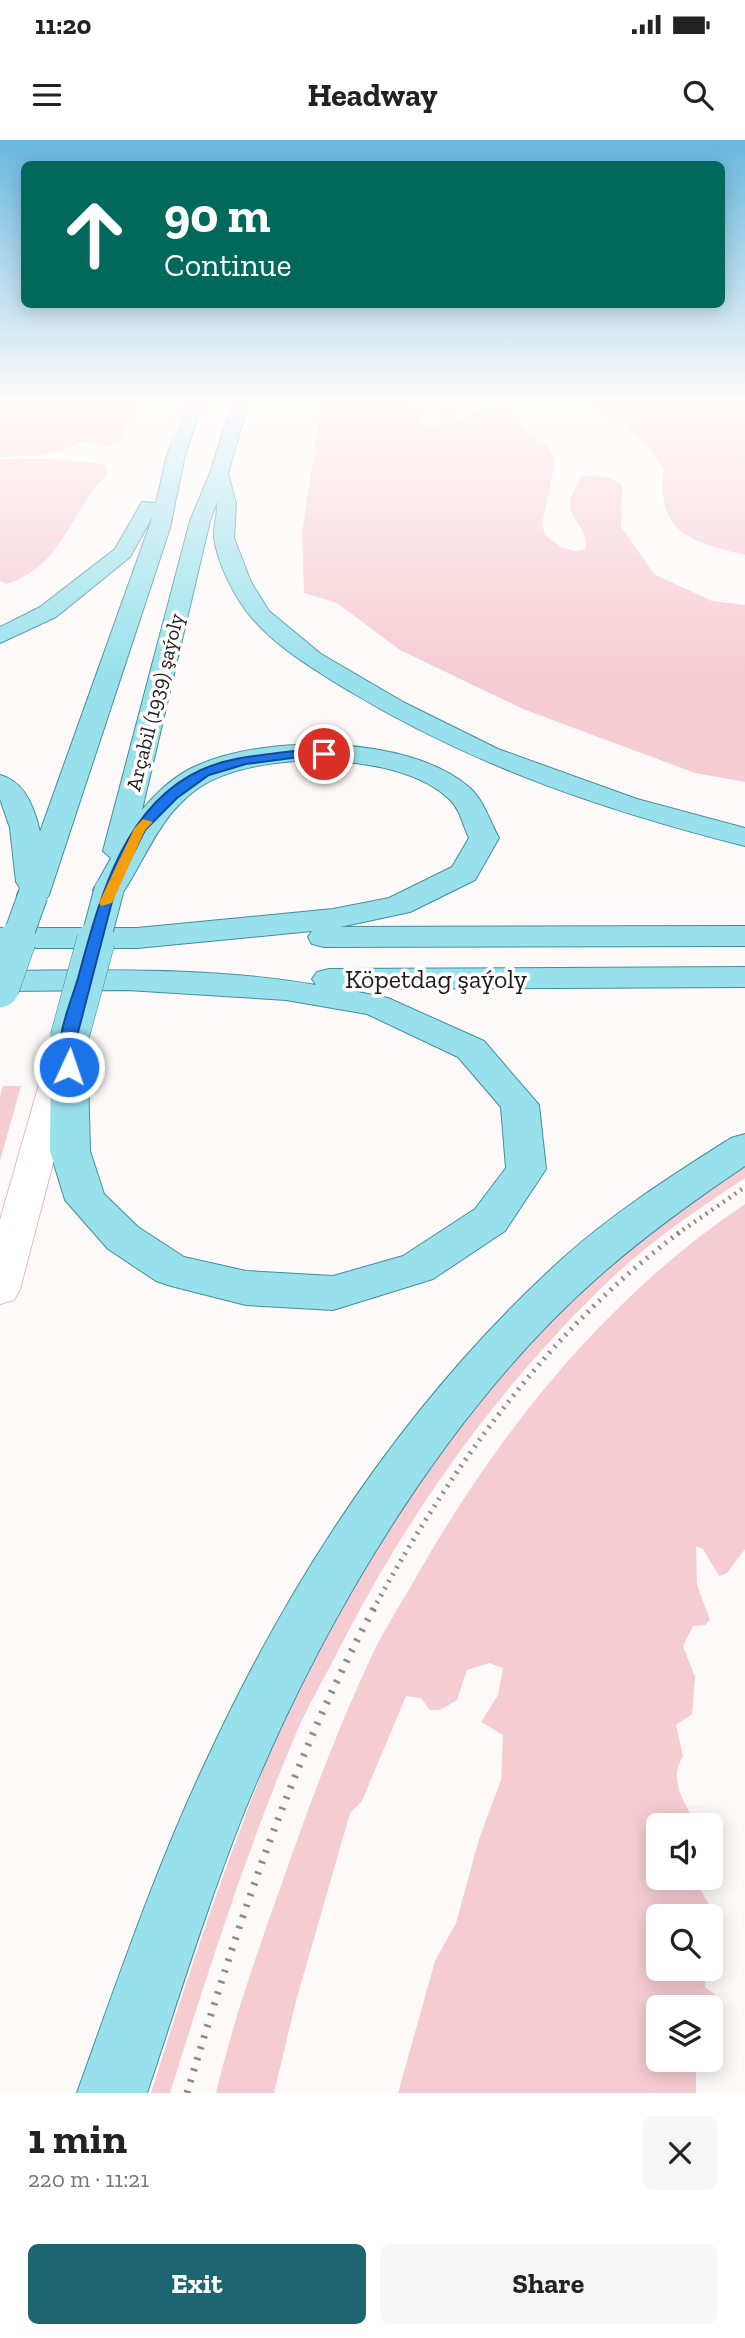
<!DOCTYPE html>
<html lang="en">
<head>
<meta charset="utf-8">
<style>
  body { margin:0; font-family:"Zilla Slab",serif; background:#f6f6f6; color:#222; height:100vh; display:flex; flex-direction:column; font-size:26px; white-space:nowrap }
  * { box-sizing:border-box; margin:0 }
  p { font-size:23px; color:#767676 }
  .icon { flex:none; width:38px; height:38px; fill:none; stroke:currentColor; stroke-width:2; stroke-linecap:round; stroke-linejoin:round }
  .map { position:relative; height:1953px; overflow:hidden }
  .sheet { display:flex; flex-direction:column; background:#fff; flex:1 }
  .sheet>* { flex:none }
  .top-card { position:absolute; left:21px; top:21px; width:704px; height:147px; border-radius:10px; box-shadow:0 4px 18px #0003; background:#00695c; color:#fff; overflow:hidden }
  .fabs { position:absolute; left:646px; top:1673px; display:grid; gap:14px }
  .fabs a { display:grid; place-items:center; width:77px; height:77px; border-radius:10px; background:#fff; box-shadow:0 4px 18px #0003; font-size:35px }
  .pin { position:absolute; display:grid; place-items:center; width:60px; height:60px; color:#fff; margin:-30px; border:4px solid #fff; border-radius:50%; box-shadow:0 2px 7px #0007 }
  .me { position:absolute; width:77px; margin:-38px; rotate:3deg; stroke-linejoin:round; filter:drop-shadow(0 0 5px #0008) }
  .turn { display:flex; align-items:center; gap:24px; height:147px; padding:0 28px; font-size:32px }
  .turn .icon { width:91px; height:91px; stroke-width:2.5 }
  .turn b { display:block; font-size:49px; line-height:60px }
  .round { display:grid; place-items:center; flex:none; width:74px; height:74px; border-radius:10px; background:#f6f6f6 }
  .summary { display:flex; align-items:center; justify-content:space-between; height:119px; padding:0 28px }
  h1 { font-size:42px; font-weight:700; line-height:52px }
  .primary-button { display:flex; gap:14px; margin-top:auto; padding:14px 28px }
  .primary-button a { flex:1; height:80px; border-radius:10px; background:#1b6671; color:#fff; font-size:28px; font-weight:700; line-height:80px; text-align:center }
  .primary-button a+a { background:#f6f6f6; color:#222 }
  .status { display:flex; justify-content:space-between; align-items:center; height:49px; padding:0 35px; background:#fff; direction:ltr }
  .status svg { height:19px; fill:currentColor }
  header { display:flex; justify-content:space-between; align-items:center; height:91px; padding:0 28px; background:#fff; font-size:32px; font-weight:700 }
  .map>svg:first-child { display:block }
  .green { fill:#f6ccd3 }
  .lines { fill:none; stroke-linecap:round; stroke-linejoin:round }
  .minor-casing { stroke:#d7bec2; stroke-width:2 }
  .major-casing { stroke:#428e9b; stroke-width:2 }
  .path-far2 { stroke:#8f8989; stroke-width:4.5; stroke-dasharray:2 5; stroke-linecap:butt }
  .path-far1 { stroke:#8f8989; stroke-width:5; stroke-dasharray:2 6; stroke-linecap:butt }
  .path { stroke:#8f8989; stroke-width:7; stroke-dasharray:2.5 9; stroke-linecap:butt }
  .minor { fill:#fff; fill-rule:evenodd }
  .major { fill:#98e1ec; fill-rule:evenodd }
  .major-bridge-far1-casing { stroke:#428e9b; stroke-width:31; stroke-linecap:butt }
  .major-bridge-casing { stroke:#428e9b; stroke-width:39; stroke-linecap:butt }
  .major-bridge-far1 { stroke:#98e1ec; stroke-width:29 }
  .major-bridge { stroke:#98e1ec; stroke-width:38 }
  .route { fill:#1a73e8; stroke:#114b97; stroke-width:2 }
  .slow { fill:#f59e0b }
  .labels { text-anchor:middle; stroke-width:7; stroke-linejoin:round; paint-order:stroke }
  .far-street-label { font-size:21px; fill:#21191a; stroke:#fff }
  .street-label { font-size:26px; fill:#21191a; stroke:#fff }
</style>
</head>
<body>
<div class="status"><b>11:20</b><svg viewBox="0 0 49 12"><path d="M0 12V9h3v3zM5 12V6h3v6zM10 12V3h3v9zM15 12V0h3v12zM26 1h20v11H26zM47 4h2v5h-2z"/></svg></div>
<header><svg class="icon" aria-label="menu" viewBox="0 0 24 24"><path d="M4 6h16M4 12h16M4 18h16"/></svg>Headway<svg class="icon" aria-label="search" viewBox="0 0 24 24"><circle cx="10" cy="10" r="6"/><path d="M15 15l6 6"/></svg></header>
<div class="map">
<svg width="745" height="1953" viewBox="0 0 745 1953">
  <rect width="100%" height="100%" fill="#fef9f9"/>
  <path class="green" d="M0,260H139L118,304L105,306L82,301L64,310L42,315L0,317Z
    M322,260H401C414,265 419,272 423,286L431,289L441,288L442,270L448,269L463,280C484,268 482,265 508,272C521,294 552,297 555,323L542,384L545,395L561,407L575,411L585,409C591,380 552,379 582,336L609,337L622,345L621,387L654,434L712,461L745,465V642L695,633L523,569L400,510L337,463L304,453L302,393Z
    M580,260H745V415C692,402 655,393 664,329C642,297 617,274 580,260Z
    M0,319H52L105,324L108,334C71,367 64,427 6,444L0,441Z
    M3,946H21L0,1021V956Z
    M745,1026V1038C701,1067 655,1098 616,1134C499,1244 407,1374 335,1517C322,1542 308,1566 297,1591C247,1709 208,1831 170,1953H151C181,1857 212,1763 248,1669C259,1641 269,1612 282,1585C362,1414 467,1253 608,1126C650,1088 698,1057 745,1026Z
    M745,1064V1409L727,1433L719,1436L703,1409L696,1406L697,1445L710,1480L705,1485L693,1486L683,1506L695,1537L692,1574L676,1585L683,1616C667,1642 686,1661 695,1685H658V1738H694L712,1770L711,1793L710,1776H658V1829H704L705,1847L718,1857L722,1903L716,1915H711L710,1867H658V1920H700L696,1924V1953H398L435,1821L456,1783L479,1699L501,1640L503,1595L481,1582L498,1555L503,1528L489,1523L467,1530L457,1560L440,1570H430L421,1558L406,1556L362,1661L350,1673L296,1861L274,1953H216C233,1881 258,1810 283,1740C310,1663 338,1587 373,1513C385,1488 401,1464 415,1439C497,1294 605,1158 745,1064Z"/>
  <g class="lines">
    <defs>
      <path id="minor" d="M180,260H194L185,315L177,320L169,315Z
        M63,910L75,913L80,920L20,1149L14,1160L0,1164V1080L46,920L51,913Z"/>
      <path id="major" d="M188,260H204L185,315L170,388L49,755L44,762L33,764L22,762L17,755L20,748L16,742L10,688L0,659V635C25,641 35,669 40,692L153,376L130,417L56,477L0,503V487L40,467L115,409L142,362L156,363L167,315Z
        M233,260H249L228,333L236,364L234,398L251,442L269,471L321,514L405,563L498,609L637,659L745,688V706C606,671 474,626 351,552C317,531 280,510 253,479C236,460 218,425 214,398C213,387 218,374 217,362L210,381L142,670C157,652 175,635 196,626C267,594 408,595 469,647C484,660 490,682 499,698L475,740L410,772L340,787L745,786V806L324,807L312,804L308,797L312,791L137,808H0V788H137L333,769L389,758L452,727L469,698C463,686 460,669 450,660C401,610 252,609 197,649C158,677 146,719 120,757L109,759L98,757L93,750L111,718L103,711L190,381L210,333Z
        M745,827V847L343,849L388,858L484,901L539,965L546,1029L505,1091L433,1139L333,1170L246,1165L171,1146L156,1141L108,1109L65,1060L50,1011L51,899L56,891L69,888L82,891L87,899L90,1011L104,1054L138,1087L184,1117L246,1131L333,1136L403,1116L475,1069L506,1028L501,967L458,917L367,874L286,860L127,850L0,851V831C105,830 212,827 316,845L312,839L317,832L329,829Z
        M745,994V1026C693,1061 643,1097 596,1139C443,1275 319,1486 243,1675C207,1766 178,1860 147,1953H77C118,1839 157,1724 209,1615C295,1430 410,1257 562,1119C614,1072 673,1035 731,998Z"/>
    </defs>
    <use href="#minor" class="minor-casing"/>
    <use href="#major" class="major-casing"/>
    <path class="path-far2" d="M677,1094L745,1047"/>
    <path class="path-far1" d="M373,1470C450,1329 549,1189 680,1092"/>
    <path class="path" d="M187,1953C237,1787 291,1621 374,1468"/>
    <use href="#minor" class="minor"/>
    <use href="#major" class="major"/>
    <defs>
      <path id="major-bridge-far1" d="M16,802L33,755
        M95,802L109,750"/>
      <path id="major-bridge" d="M0,848L17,800
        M69,899L96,800"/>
    </defs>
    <use href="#major-bridge-far1" class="major-bridge-far1-casing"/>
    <use href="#major-bridge" class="major-bridge-casing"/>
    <use href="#major-bridge-far1" class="major-bridge-far1"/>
    <use href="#major-bridge" class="major-bridge"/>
  </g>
  <linearGradient id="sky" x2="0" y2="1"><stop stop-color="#67b7de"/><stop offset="0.49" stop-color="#fffcfc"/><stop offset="1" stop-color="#fffcfc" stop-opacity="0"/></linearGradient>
  <rect width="745" height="533" fill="url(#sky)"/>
  <path class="route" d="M300,610L324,611L330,614L324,618L300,617L246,624L209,635L177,658L145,690L115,750L76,900L77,927L69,932L64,931C51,905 71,863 78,838C99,762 122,666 201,630C231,616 268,615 300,610Z"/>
  <path class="slow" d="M143,679L153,682L145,690L112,763L101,766L99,763L134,689Z"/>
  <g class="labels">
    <g class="far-street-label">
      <text transform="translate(155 562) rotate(-76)" y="7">Arçabil (1939) şaýoly</text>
    </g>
    <g class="street-label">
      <text x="436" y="848">Köpetdag şaýoly</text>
    </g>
  </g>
</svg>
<div class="fabs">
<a><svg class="icon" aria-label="sound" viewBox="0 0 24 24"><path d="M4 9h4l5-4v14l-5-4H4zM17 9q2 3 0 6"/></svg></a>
<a><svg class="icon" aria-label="search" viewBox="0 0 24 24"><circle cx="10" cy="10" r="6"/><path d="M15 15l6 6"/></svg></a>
<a><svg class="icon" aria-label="layers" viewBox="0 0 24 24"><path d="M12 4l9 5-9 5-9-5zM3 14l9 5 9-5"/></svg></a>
</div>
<div class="pin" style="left:324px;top:614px;background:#d93025"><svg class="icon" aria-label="arrive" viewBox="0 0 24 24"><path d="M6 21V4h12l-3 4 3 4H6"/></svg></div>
<svg class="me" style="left:69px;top:927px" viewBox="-20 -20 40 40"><circle r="17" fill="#1a73e8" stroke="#fff" stroke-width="3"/><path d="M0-11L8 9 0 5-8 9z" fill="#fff"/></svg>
<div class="top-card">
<div class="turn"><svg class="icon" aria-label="ahead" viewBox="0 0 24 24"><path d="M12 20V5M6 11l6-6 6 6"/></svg><div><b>90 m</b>Continue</div></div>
</div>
</div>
<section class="sheet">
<div class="summary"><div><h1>1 min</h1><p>220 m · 11:21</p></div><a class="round"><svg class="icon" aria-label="close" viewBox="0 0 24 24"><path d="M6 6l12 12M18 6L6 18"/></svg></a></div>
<div class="primary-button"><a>Exit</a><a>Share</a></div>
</section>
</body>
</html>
